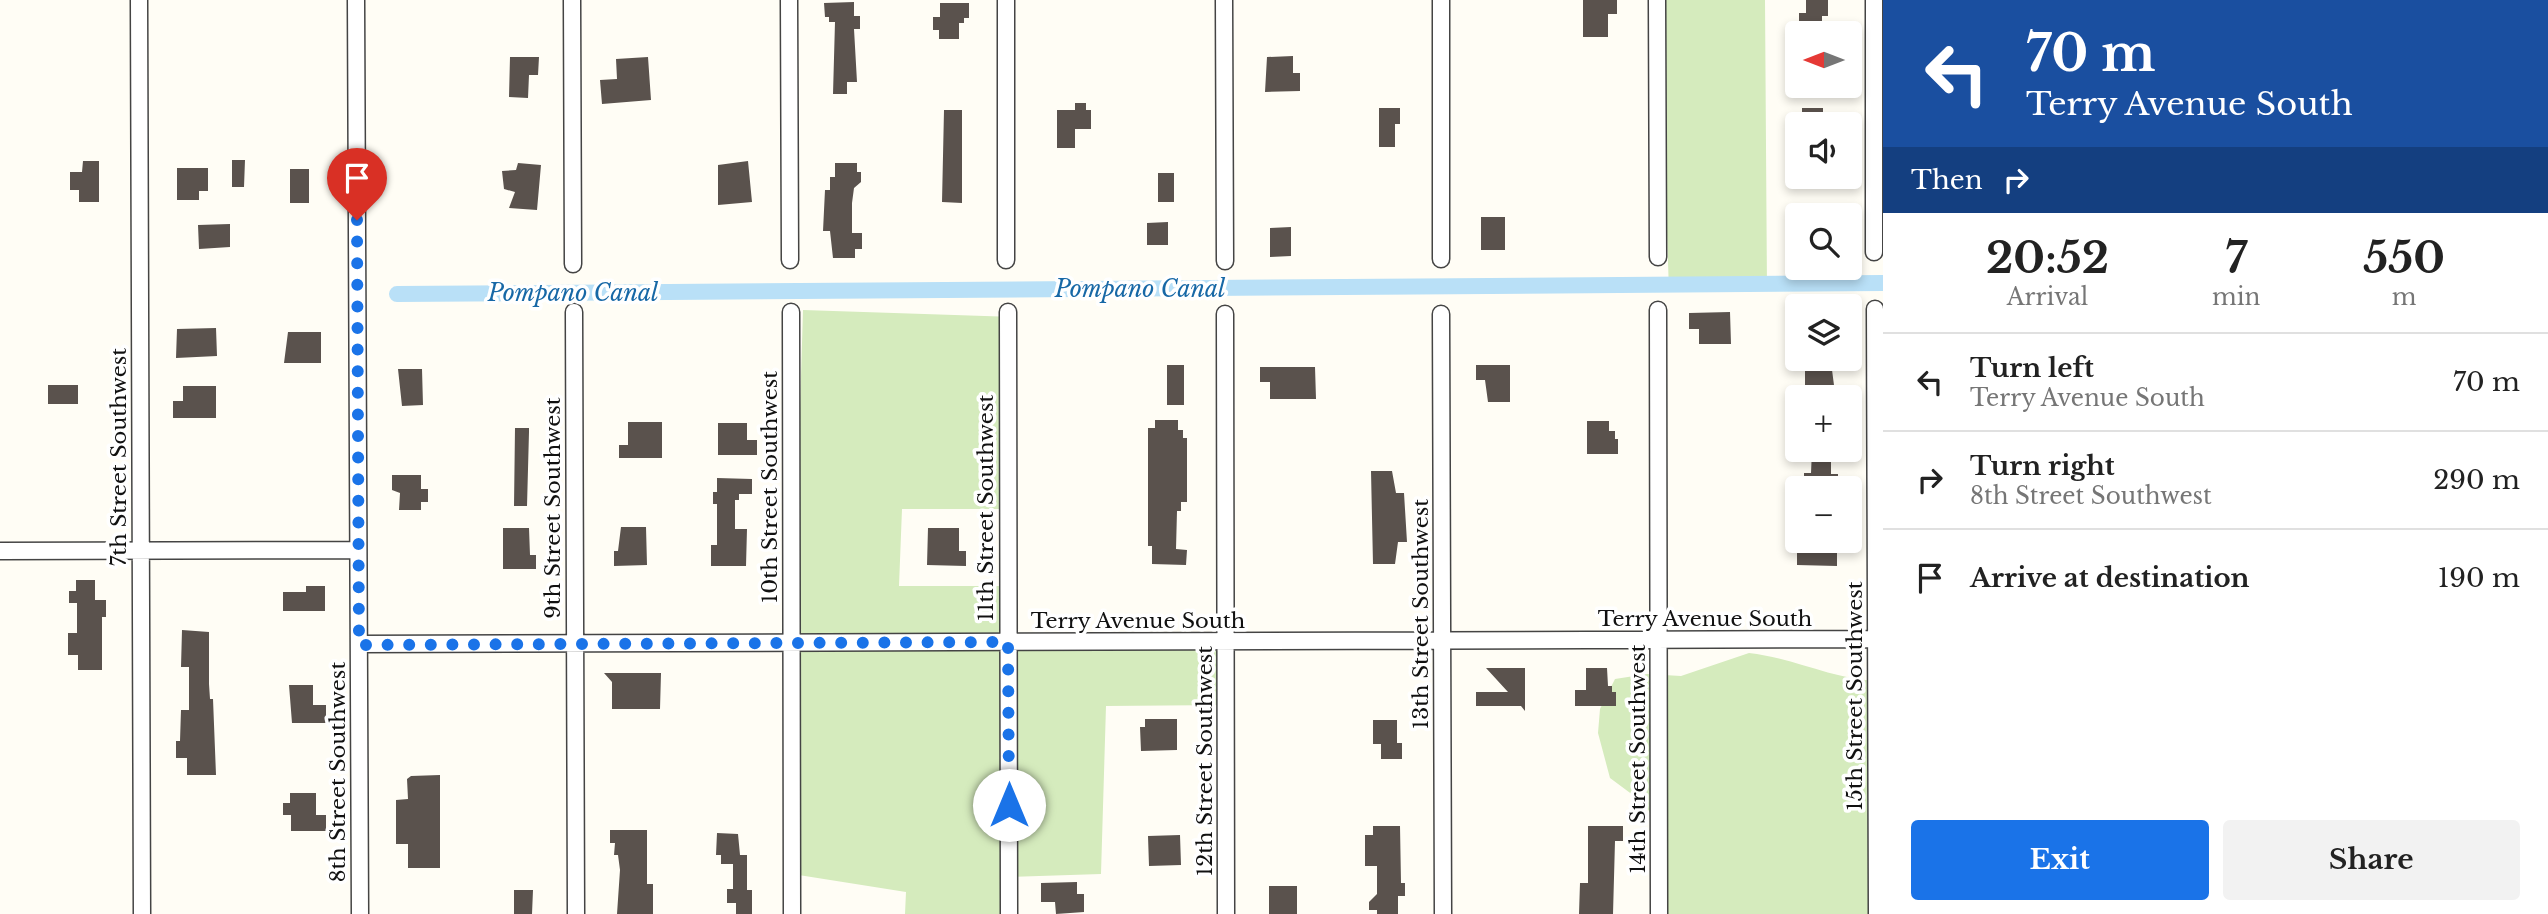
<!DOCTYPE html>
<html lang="en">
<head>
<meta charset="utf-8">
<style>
  body { margin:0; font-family:"Libre Baskerville",serif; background:#f2f2f2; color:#222; height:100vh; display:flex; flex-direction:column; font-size:26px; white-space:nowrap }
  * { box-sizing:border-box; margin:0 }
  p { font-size:23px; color:#767676 }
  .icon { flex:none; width:38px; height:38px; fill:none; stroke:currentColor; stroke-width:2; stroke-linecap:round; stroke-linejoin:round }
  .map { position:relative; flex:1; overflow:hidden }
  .details { display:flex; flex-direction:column; background:#fff; width:665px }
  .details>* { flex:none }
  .banner { background:#1a4fa0; color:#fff; overflow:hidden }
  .needle { width:46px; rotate:270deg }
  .buttons { position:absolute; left:1785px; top:21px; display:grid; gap:14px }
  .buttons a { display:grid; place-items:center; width:77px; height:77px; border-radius:7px; background:#fff; box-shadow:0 4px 10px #0003; font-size:35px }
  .pin { position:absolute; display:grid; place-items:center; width:60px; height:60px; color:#fff; margin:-72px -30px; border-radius:50% 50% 50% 0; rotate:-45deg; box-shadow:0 0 7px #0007 }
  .pin .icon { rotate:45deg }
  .me { position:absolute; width:77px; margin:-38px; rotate:0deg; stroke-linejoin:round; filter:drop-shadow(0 0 5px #0008) }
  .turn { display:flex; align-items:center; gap:24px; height:147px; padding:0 28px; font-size:32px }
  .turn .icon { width:91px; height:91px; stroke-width:2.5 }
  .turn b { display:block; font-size:49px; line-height:60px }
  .then { display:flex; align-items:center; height:66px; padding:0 28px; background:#0003; gap:14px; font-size:26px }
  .eta { display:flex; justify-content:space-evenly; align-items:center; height:119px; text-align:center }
  .eta b { font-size:42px; font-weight:700; line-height:49px }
  .button { display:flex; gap:14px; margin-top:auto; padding:14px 28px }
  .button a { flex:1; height:80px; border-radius:7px; background:#1a73e8; color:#fff; font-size:28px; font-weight:700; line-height:80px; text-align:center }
  .button a+a { background:#f2f2f2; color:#222 }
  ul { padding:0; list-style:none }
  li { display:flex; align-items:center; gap:21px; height:98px; padding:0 28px; border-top:2px solid #e0e0e0 }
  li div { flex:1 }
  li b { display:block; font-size:26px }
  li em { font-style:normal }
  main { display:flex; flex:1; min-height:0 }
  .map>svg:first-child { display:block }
  .green { fill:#d5ebbd }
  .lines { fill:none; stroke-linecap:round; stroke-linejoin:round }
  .canal { stroke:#b9e0f7; stroke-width:16 }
  .building { fill:#5a524d }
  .street-casing { stroke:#444; stroke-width:19 }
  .street { stroke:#fff; stroke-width:16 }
  .route { stroke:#1a73e8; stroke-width:12; stroke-dasharray:0 21.6 }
  .labels { text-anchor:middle; stroke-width:7; stroke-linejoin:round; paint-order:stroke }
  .street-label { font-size:21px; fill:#111; stroke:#fff }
  .water-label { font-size:23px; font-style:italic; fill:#1768a6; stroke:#fff }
</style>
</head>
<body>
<main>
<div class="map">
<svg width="1883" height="914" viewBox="0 0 1883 914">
  <rect width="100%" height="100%" fill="#fffdf5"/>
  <path class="green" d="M1659,0H1765L1767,290L1669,291Z
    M803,310L1015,317L1010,509H902L899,586H1005V642H1231L1225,705L1106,706L1101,874L1012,877V914H905L906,892L786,873Z
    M1749,653C1794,658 1834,680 1878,681L1883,914H1664L1661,833L1645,804L1610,778L1598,733L1600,709L1615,679L1647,674L1681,676Z"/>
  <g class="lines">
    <path class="canal" d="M397,294L1883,283"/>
  </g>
  <path class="building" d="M1583,0H1617V14H1608V37H1583Z
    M1806,0H1828V16H1822V33H1806V26H1799V13H1806Z
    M854,2V16H860V29H854L857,82H847V94H833L835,22H829V17H825L824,3Z
    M940,3H969V18H964V23H959V39H939V30H933V17H940Z
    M1293,56V73H1300V91L1265,92L1267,57Z
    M510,57H539L538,75H529L528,98L509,97Z
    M648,57L651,100L602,104L600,80L617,79L616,59Z
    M1075,103H1086V110H1091V129H1075V148H1057V110H1075Z
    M1379,108H1400V124H1395V147H1379Z
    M1802,108H1823V124H1802Z
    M944,110H962V203L942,202Z
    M232,160H245L244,187H232Z
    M83,161H99V202H79V190H70V172H82Z
    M748,161L752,202L718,205V165Z
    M518,163L541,165L537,210L509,208L515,192L504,189L502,171L516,170Z
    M835,163H857V172H861V182L854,188L852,203V233H862V249H855V258H833L830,231H823L825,190H830V177H835Z
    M177,168H208V191H199V200H177Z
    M290,169H309V203H290Z
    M1158,173H1174V202H1158Z
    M1481,217H1505V250H1481Z
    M1168,222V245H1147V223Z
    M230,224V247L199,249L198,225Z
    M1291,227V256L1270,257V228Z
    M1730,312L1731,344H1699V329H1689V313Z
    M216,328L217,356L176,358L177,329Z
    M288,332H321V363H284Z
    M1805,362H1831L1835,393L1805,394Z
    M1167,365H1184V405H1167Z
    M1476,365H1510V402H1488L1485,380H1476Z
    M1260,367H1315L1316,399H1270V382H1260Z
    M398,369H422L423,405L402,406Z
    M48,385H78V404H48Z
    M183,386H216V418H173V401H183Z
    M1155,420H1178V430H1183V438H1187V502H1181V511H1177L1176,549L1187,550L1186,565L1152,564V546H1148V428H1155Z
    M1587,421H1609V431H1615V439H1618V454H1587Z
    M628,422H662V458H619V445H628Z
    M718,423H747V440H757V455H718Z
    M515,428H529V432L527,506H514Z
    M1812,450H1831V474H1838V488H1804V473H1811Z
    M1371,471H1392L1396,493H1404L1407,542H1398L1395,564H1373Z
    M392,475H421V489H428V502H421V510H399L400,493L392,490Z
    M717,478L752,479V494H739V500H735V529H747L746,566H711V545H717V504H713V492H717Z
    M621,527H646L647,565L614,566V551H618Z
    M503,528H529L530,555H536V569H503Z
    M928,528H959V551H966V566L927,565Z
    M1797,541H1828L1829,551H1837V566L1797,565Z
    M76,580H95V600H106V617H102V670H78V655H68V633H77V603H69V591H76Z
    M306,586H325V611H283V592H306Z
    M182,630L209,632V684L210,699H213L216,775H187V758H176V741H180L181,710H189V667H181Z
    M1486,668H1525V711L1521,706H1476V692H1508Z
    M1586,668H1607L1608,686H1612V692H1616V706H1575V690H1586Z
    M604,673H661L660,709H612V682Z
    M289,685H313V705H326V723H292Z
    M1145,719H1177V750L1141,751L1140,727H1145Z
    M1373,720H1397V743H1402V759H1381V744H1373Z
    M440,775V868H408V844H396V800L408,799L407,779L411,776Z
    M290,793H316V815H326V831H291V815H283V803H290Z
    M1373,826H1400L1401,883H1405V896H1398V914H1377V910H1369V902L1377,894V866H1365V835H1373Z
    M1588,826H1623V841H1615L1613,914H1579L1580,883H1588Z
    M610,830H647V884H653V914H617L620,870L618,855H614L615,843H610Z
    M717,833L738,834L740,855H747V890H752V914H736V903H727V889H733V864H721V855H716Z
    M1180,835L1181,865L1149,866L1148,836Z
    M1077,882V894H1084V912L1056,914L1055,902H1041V883Z
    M1269,886H1297V914H1269Z
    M514,890H533L532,914H514Z"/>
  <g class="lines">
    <defs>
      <path id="street" d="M139,0L142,914
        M356,0L360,914
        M572,0L573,264
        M789,0L790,260
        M1006,0V260
        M1224,0L1225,261
        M1441,0V259
        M1657,0L1658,257
        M1874,0V252
        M1875,309L1877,914
        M1658,310L1659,914
        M574,312L576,914
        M791,312L792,914
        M1008,312L1009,914
        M1225,314L1226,914
        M1441,314L1443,914
        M0,551L358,550
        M359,644L1876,639"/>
    </defs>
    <use href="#street" class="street-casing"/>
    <use href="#street" class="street"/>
  </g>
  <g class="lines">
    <path class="route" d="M357,220L359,645L1008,642L1009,805"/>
  </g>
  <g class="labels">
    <g class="street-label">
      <text transform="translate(119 457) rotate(-90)" y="7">7th Street Southwest</text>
      <text transform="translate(770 487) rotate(-90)" y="7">10th Street Southwest</text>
      <text transform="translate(553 508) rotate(-90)" y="7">9th Street Southwest</text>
      <text transform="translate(986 508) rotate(-90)" y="7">11th Street Southwest</text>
      <text transform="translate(1421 614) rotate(-90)" y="7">13th Street Southwest</text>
      <text x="1705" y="626">Terry Avenue South</text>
      <text x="1138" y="628">Terry Avenue South</text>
      <text transform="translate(1855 696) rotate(-90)" y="7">15th Street Southwest</text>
      <text transform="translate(1638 759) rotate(-90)" y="7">14th Street Southwest</text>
      <text transform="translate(1205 761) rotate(-90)" y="7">12th Street Southwest</text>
      <text transform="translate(338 772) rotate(-90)" y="7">8th Street Southwest</text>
    </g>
    <g class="water-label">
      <text x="1140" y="297">Pompano Canal</text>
      <text x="573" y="301">Pompano Canal</text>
    </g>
  </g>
</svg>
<div class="buttons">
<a><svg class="needle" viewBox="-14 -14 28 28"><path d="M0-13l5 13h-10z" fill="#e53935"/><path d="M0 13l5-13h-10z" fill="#767676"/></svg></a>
<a><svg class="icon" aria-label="sound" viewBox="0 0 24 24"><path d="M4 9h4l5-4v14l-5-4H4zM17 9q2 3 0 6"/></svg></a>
<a><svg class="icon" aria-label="search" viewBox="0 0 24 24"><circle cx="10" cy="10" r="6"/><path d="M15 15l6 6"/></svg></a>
<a><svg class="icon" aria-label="layers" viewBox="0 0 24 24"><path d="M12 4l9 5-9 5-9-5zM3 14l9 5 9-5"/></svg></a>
<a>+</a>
<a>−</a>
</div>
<div class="pin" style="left:357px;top:220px;background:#d93025"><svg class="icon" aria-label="arrive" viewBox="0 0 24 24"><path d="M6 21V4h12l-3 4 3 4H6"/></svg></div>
<svg class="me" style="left:1009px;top:805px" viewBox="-20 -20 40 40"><circle r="19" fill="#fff"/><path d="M0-13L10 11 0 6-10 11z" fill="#1a73e8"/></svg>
</div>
<section class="details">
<div class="banner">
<div class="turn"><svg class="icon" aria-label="left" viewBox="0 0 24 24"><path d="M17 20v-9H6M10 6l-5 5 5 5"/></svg><div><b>70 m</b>Terry Avenue South</div></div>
<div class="then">Then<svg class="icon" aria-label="right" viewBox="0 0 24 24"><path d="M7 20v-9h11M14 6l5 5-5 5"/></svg></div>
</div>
<div class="eta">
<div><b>20:52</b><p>Arrival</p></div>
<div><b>7</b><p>min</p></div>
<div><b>550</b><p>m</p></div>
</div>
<ul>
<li><svg class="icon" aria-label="left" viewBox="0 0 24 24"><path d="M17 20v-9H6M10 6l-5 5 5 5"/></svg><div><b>Turn left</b><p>Terry Avenue South</p></div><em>70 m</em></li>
<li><svg class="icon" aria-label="right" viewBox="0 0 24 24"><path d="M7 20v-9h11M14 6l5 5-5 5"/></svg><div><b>Turn right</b><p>8th Street Southwest</p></div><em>290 m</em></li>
<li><svg class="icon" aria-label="arrive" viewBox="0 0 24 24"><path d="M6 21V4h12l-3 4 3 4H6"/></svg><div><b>Arrive at destination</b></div><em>190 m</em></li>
</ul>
<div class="button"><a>Exit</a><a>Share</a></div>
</section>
</main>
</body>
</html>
